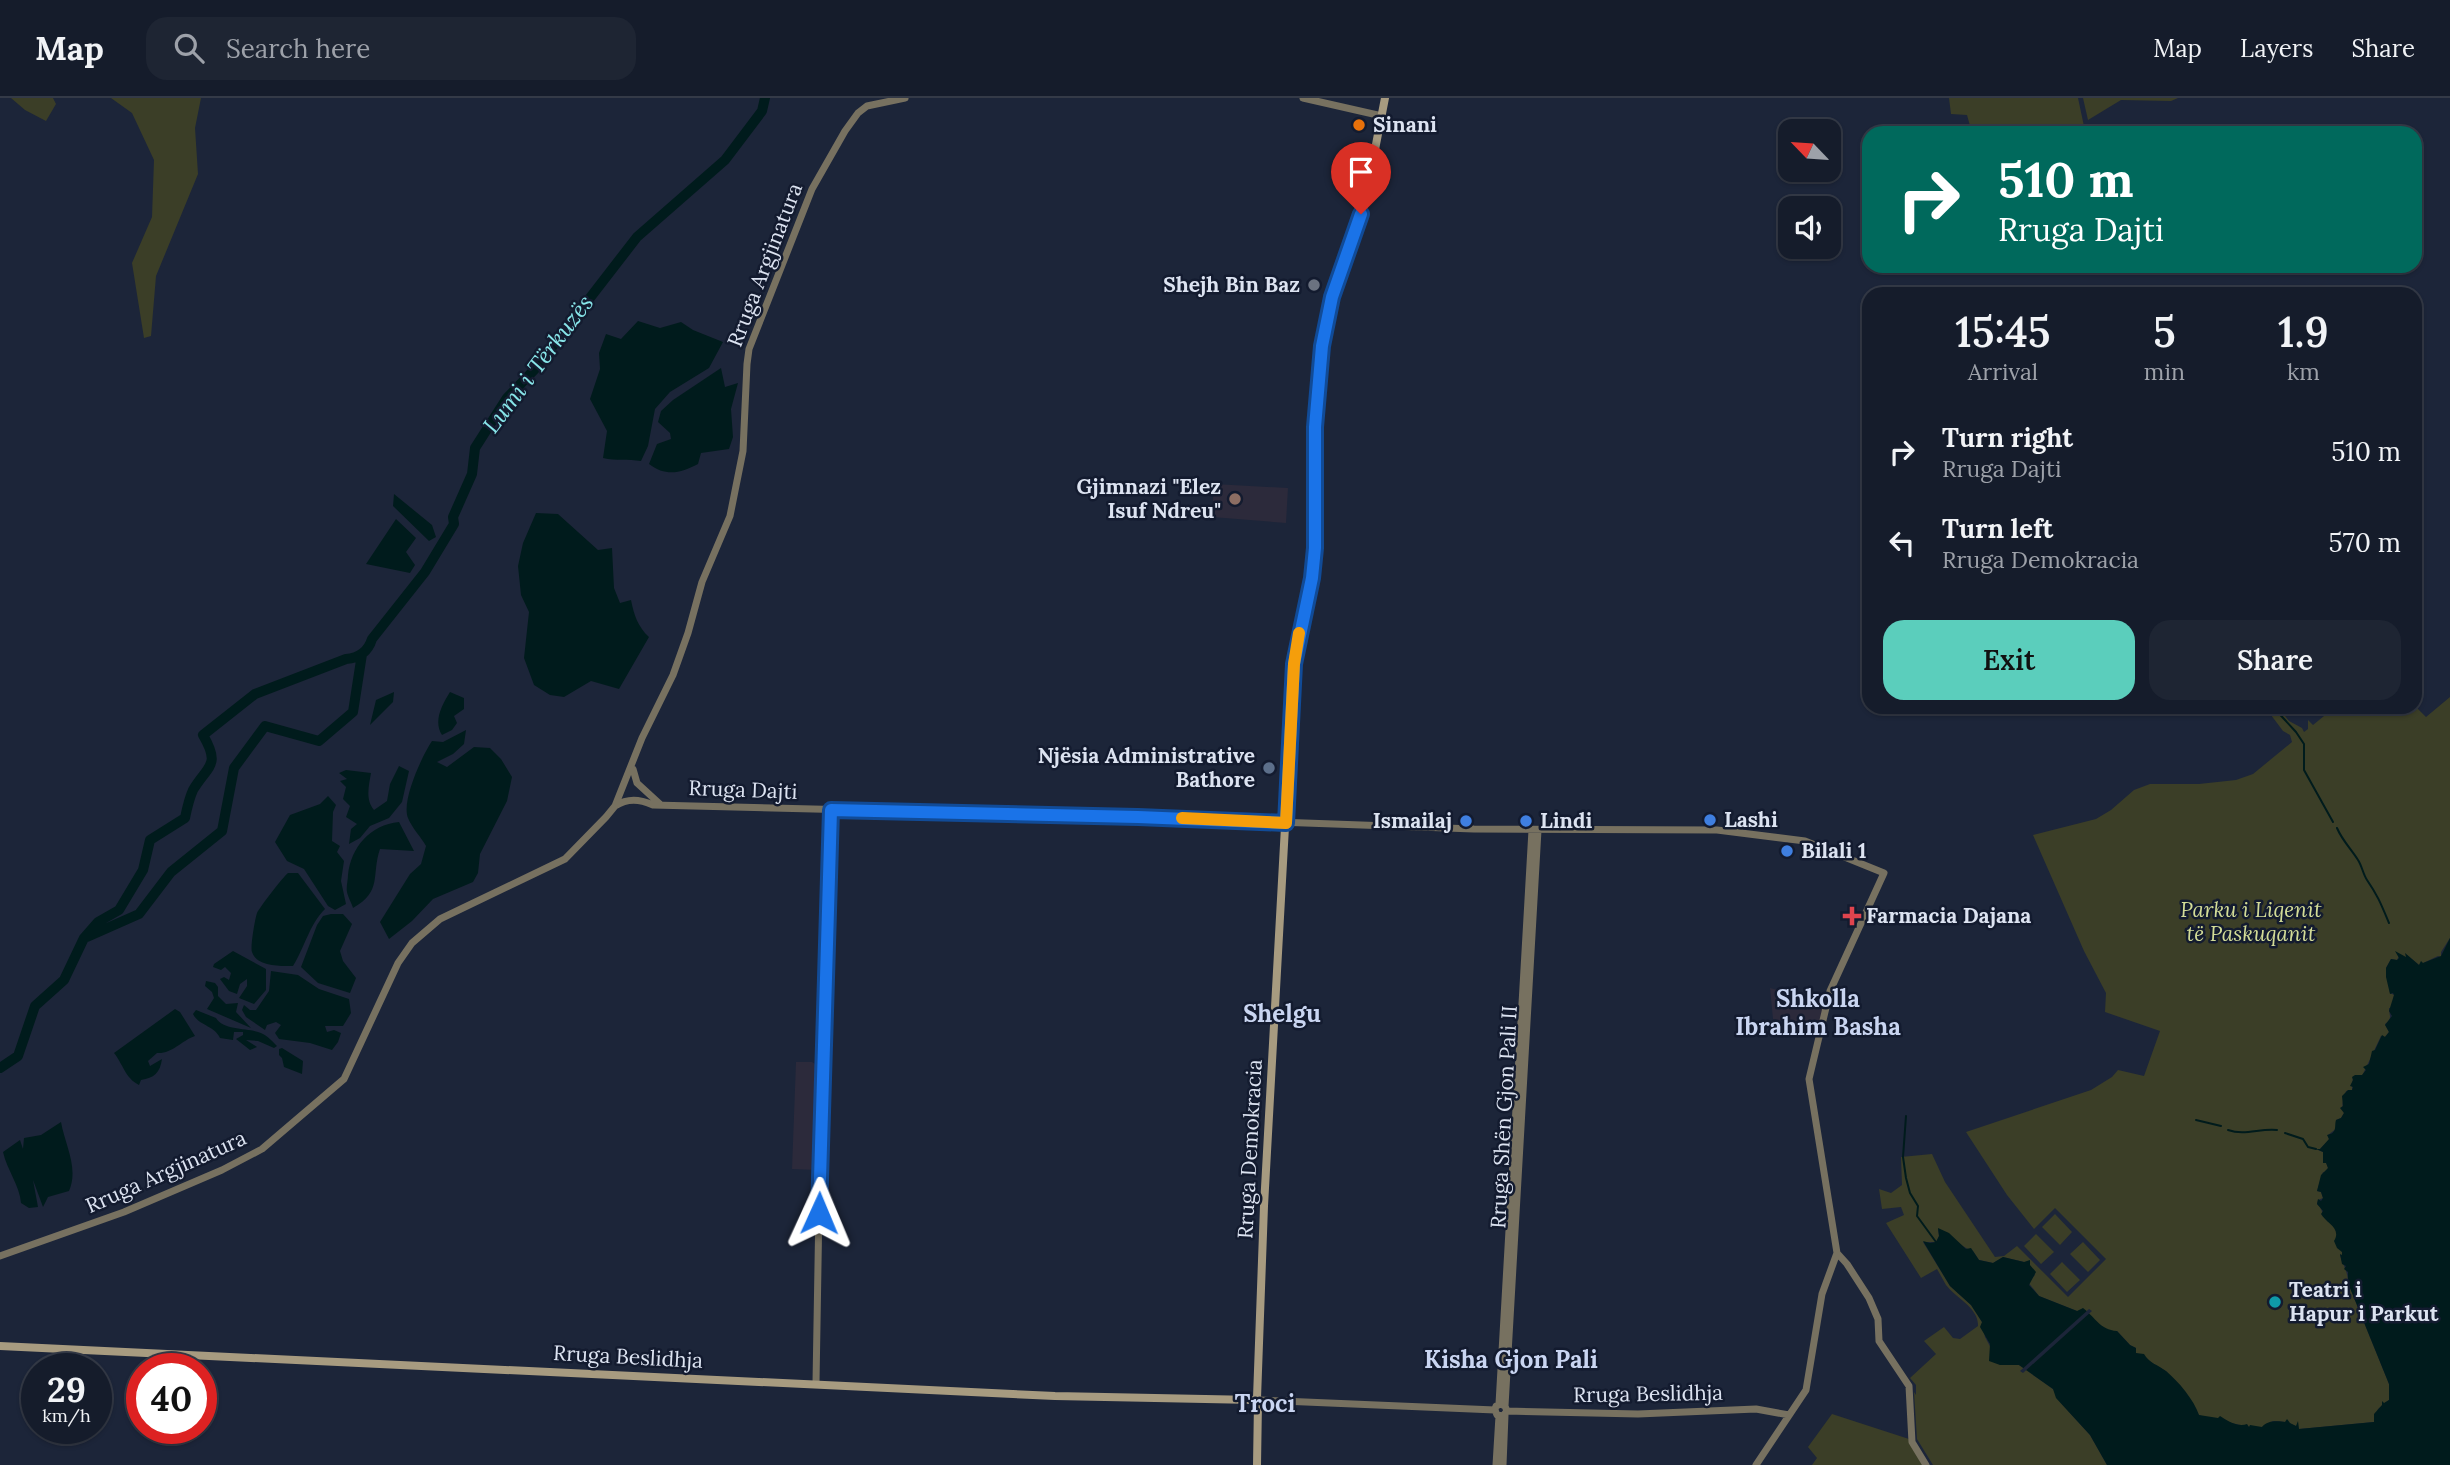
<!DOCTYPE html>
<html lang="en">
<head>
<meta charset="utf-8">
<style>
  body { margin:0; font-family:Lora,serif; background:#1e2533; color:#f1f3f6; height:100vh; display:flex; flex-direction:column; font-size:26px; white-space:nowrap }
  * { box-sizing:border-box; margin:0 }
  p { font-size:23px; color:#9da1a9 }
  .icon { flex:none; width:38px; height:38px; fill:none; stroke:currentColor; stroke-width:2; stroke-linecap:round; stroke-linejoin:round }
  .map { position:relative; flex:1; overflow:hidden }
  .details { position:absolute; left:1862px; top:189px; width:560px; height:427px; display:flex; flex-direction:column; background:#151c2b; border-radius:21px; box-shadow:0 2px 5px #0004,0 0 0 2px #343a47 }
  .details>* { flex:none }
  .top-card { position:absolute; left:1862px; top:28px; width:560px; height:147px; border-radius:21px; box-shadow:0 2px 5px #0004,0 0 0 2px #343a47; background:#00695c; color:#fff; overflow:hidden }
  .needle { width:46px; rotate:295deg }
  .controls { position:absolute; left:1778px; top:21px; display:grid; gap:14px }
  .controls a { display:grid; place-items:center; width:63px; height:63px; border-radius:14px; background:#151c2b; box-shadow:0 2px 5px #0004,0 0 0 2px #343a47; font-size:35px }
  .speed { position:absolute; left:21px; top:1255px; display:flex; gap:14px; font-size:35px; font-weight:700; text-align:center }
  .speed>* { display:grid; place-content:center; width:91px; height:91px; border-radius:50%; background:#151c2b; box-shadow:0 2px 5px #0004,0 0 0 2px #343a47; line-height:1 }
  .speed small { font-size:18px; font-weight:400 }
  .speed .limit { border:10px solid #d22; background:#fff; color:#111 }
  .pin { position:absolute; display:grid; place-items:center; width:60px; height:60px; color:#fff; margin:-72px -30px; border-radius:50% 50% 50% 0; rotate:-45deg; box-shadow:0 0 7px #0007 }
  .pin .icon { rotate:45deg }
  .me { position:absolute; width:77px; margin:-38px; rotate:1deg; stroke-linejoin:round; filter:drop-shadow(0 0 5px #0008) }
  .turn { display:flex; align-items:center; gap:24px; height:147px; padding:0 21px; font-size:32px }
  .turn .icon { width:91px; height:91px; stroke-width:2.5 }
  .turn b { display:block; font-size:49px; line-height:60px }
  .eta { display:flex; justify-content:space-evenly; align-items:center; height:119px; text-align:center }
  .eta b { font-size:42px; font-weight:600; line-height:49px }
  .primary-button { display:flex; gap:14px; margin-top:auto; padding:14px 21px }
  .primary-button a { flex:1; height:80px; border-radius:21px; background:#5bcebc; color:#111; font-size:28px; font-weight:600; line-height:80px; text-align:center }
  .primary-button a+a { background:#1e2533; color:#f1f3f6 }
  ul { padding:0; list-style:none }
  li { display:flex; align-items:center; gap:21px; height:91px; padding:0 21px }
  li div { flex:1 }
  li b { display:block; font-size:26px }
  li em { font-style:normal }
  header { display:flex; align-items:center; gap:42px; box-sizing:border-box; height:98px; padding:0 35px; background:#151c2b; border-bottom:2px solid #343a47 }
  header strong { font-size:33px }
  nav { display:flex; gap:38px; margin-inline-start:auto; font-size:24px }
  .search { width:490px; height:63px; background:#1e2533; display:flex; align-items:center; gap:18px; box-sizing:border-box; padding:0 24px; border-radius:21px; color:#9da1a9; font-size:26px }
  .map>svg:first-child { display:block }
  .education { fill:#2c2a3b }
  .green { fill:#3b3e27 }
  .water { fill:#001b1c }
  .pier { fill:#1c2539 }
  .lines { fill:none; stroke-linecap:round; stroke-linejoin:round }
  .stream { stroke:#001b1c; stroke-width:2 }
  .river { stroke:#001b1c; stroke-width:10 }
  .tertiary { stroke:#777160; stroke-width:7 }
  .secondary { stroke:#a79b80; stroke-width:8 }
  .route-casing { stroke:#114b97; stroke-width:18 }
  .route { stroke:#1a73e8; stroke-width:12 }
  .slow { stroke:#f59e0b; stroke-width:12 }
  .food-dot { fill:#e8710a; stroke:#131b2f; stroke-width:2.5 }
  .worship-dot { fill:#6b7280; stroke:#131b2f; stroke-width:2.5 }
  .education-dot { fill:#8d6e63; stroke:#131b2f; stroke-width:2.5 }
  .service-dot { fill:#5c6f8a; stroke:#131b2f; stroke-width:2.5 }
  .shop-dot { fill:#3f7fe0; stroke:#131b2f; stroke-width:2.5 }
  .health-dot { fill:#e0444e; stroke:#131b2f; stroke-width:2.5 }
  .culture-dot { fill:#0f9aa8; stroke:#131b2f; stroke-width:2.5 }
  .labels { text-anchor:middle; stroke-width:5; stroke-linejoin:round; paint-order:stroke }
  .poi-label { font-size:21px; font-weight:bold; fill:#dce3f1; stroke:#131b2f; text-anchor:start }
  .street-label { font-size:21px; fill:#dce3f1; stroke:#131b2f }
  .park-label { font-size:21px; font-style:italic; fill:#d3dc97; stroke:#131b2f }
  .water-label { font-size:23px; font-style:italic; fill:#88e6ea; stroke:#131b2f }
  .quarter-label { font-size:24px; font-weight:bold; fill:#c9d5f1; stroke:#131b2f }
</style>
</head>
<body>
<header>
<strong>Map</strong>
<div class="search"><svg class="icon" aria-label="search" viewBox="0 0 24 24"><circle cx="10" cy="10" r="6"/><path d="M15 15l6 6"/></svg>Search here</div>
<nav><a>Map</a><a>Layers</a><a>Share</a></nav>
</header>
<div class="map">
<svg width="2450" height="1367" viewBox="0 0 2450 1367">
  <rect width="100%" height="100%" fill="#1c2539"/>
  <path class="education" d="M1214,386L1288,390L1286,425L1212,419Z
    M1770,890L1824,903L1817,936L1795,934L1794,925L1773,921Z
    M796,964H812L820,969L817,1072L792,1071Z"/>
  <path class="green" d="M11,0H53L56,6L46,23L25,12Z
    M111,0H201L195,30L198,76L156,178L151,238L144,240L132,165L152,119L154,62L132,15Z
    M1949,0H2078L2085,33L1972,35L1967,17L1951,16Z
    M2083,0H2178L2171,3L2121,2L2088,22Z
    M2450,599V840L2441,854V859L2438,858L2419,867L2407,857V860L2399,858L2397,862L2391,861L2386,870L2390,895L2394,897L2392,910H2389C2389,918 2393,920 2385,926L2389,934L2385,939L2381,938L2362,978L2353,979L2352,992L2346,993C2345,1001 2340,1004 2344,1015L2341,1020L2336,1022L2337,1030L2328,1037L2329,1042L2320,1051H2316L2323,1054L2328,1070L2326,1075L2323,1074L2317,1093L2321,1094L2323,1100L2318,1102L2317,1106C2323,1111 2321,1114 2325,1120C2330,1127 2330,1122 2334,1129C2339,1136 2340,1149 2343,1157H2340C2343,1168 2348,1173 2348,1185L2389,1286V1302L2378,1311L2374,1324L2299,1331L2296,1328L2286,1324L2273,1323L2262,1329H2250L2231,1325L2220,1320H2207L2199,1317L2180,1287L2169,1279L2167,1274L2136,1255V1250L2130,1247L2117,1233H2107L2077,1213L2039,1198L2028,1184L2035,1177L2024,1164L2003,1159L1993,1165L1979,1162L1973,1153C1959,1149 1952,1136 1938,1131L1939,1138L1936,1144H1923L1950,1188L1971,1207L1982,1224L1985,1239L2000,1267H2019L2053,1291L2061,1302L2060,1304L2090,1337L2107,1367H1933L1917,1341L1914,1294L1916,1297V1287L1910,1280L1936,1256L1924,1243L1944,1229L1953,1240L1960,1241L1978,1228C1979,1210 1956,1200 1946,1187C1943,1182 1940,1176 1937,1171L1921,1180L1886,1125L1904,1117L1901,1109L1882,1111L1879,1091L1891,1095L1902,1087L1901,1059L1932,1056L1945,1084L1995,1159L2004,1158L2017,1148L2068,1199L2106,1161L2055,1110L2034,1131L2007,1097L1966,1034L2091,992L2112,979L2118,972L2144,978L2160,933L2105,914L2106,895L2084,853L2033,737L2096,721L2111,712L2134,692L2150,686H2199L2236,682L2253,676L2292,644L2290,637L2283,633L2265,609H2278L2289,623L2302,630L2304,634L2308,631V622L2313,627L2335,609L2415,608L2426,619Z
    M2055,1116L2072,1134L2060,1147L2042,1129Z
    M2036,1136L2054,1154L2041,1166L2024,1148Z
    M2083,1144L2100,1162L2088,1174L2070,1156Z
    M2062,1164L2080,1182L2067,1194L2050,1176Z
    M1832,1316L1909,1341L1924,1367H1812L1817,1360L1808,1349Z"/>
  <path class="water" d="M638,223L660,230L681,224L693,232L723,244L709,270L670,294L655,311L648,348L641,363C628,361 616,363 603,360L607,333L590,301L600,271L599,255L606,236L621,241Z
    M721,270L725,289L738,285L731,311L733,339L729,351L701,355L698,366C681,375 666,379 649,366L657,346L671,341L670,335L658,324L661,313L673,302Z
    M394,396L432,427L436,439L429,443L393,408Z
    M536,415L558,416L598,452L612,450L614,490L620,505L631,502C634,517 638,529 649,539L619,591L591,583L564,599L550,597L534,587L524,560L529,514L521,497L518,468L523,445Z
    M396,421L416,440L406,454L415,467L410,475L366,466Z
    M394,594L393,604L370,627L376,602Z
    M450,594L464,600V611L454,618L457,625L452,632L442,637C433,623 442,607 450,594Z
    M466,632L464,646L453,656L437,664L447,669L474,649L490,650L501,661L512,679L507,703L480,756L478,775L473,784L433,801L412,823L389,841L380,824L410,776L421,766L426,748C421,739 412,730 408,720C401,703 422,658 432,643L443,644Z
    M399,668L409,673L402,704L389,720L370,728L360,740L349,746L351,731L357,726L346,719L350,708L343,701L346,689L340,683L347,681L339,675L346,672L371,675C369,687 365,702 374,712L387,703L390,686Z
    M328,698L336,707L333,714L332,743L340,748L337,754L344,763L341,783L346,806L335,812L328,808L304,771L287,763L275,744L290,717L320,706Z
    M399,724L414,753L380,751C371,777 383,793 353,810C352,806 348,799 347,794C346,789 348,782 348,777C351,749 370,727 399,724Z
    M288,775H298L325,811C309,827 305,849 293,868C281,868 257,869 252,854C250,849 255,821 257,815C260,809 283,779 288,775Z
    M331,816H343L352,826L340,853L343,863L356,880L350,895L318,885L301,869L317,827L323,818Z
    M2450,840V1367H2107L2090,1337L2056,1300L2053,1291L2019,1267H2000L1989,1263L1990,1246L1980,1229L1982,1224L1971,1207L1950,1188L1923,1143L1930,1145L1936,1144L1939,1138L1938,1130L1949,1135L1966,1151L1971,1150L1979,1162L1993,1165L2003,1159L2024,1164L2030,1162V1167L2036,1174L2029,1187L2039,1198L2077,1213L2083,1210C2095,1219 2100,1232 2117,1233L2130,1247L2136,1250V1255L2144,1256C2149,1265 2158,1267 2166,1273C2179,1284 2194,1302 2199,1317L2218,1320L2220,1318C2226,1322 2238,1330 2247,1326L2249,1329L2250,1327L2262,1329C2267,1322 2279,1323 2285,1324L2287,1321L2290,1325L2296,1328L2298,1323L2299,1331L2374,1324V1316L2382,1307V1303L2384,1305L2389,1302V1286L2348,1185V1174L2344,1171L2346,1168L2342,1166L2340,1156L2342,1157V1154L2337,1150L2334,1143C2342,1130 2326,1125 2321,1116L2323,1113L2317,1106L2318,1101L2321,1103L2323,1100L2321,1094L2317,1093L2321,1077L2328,1070L2326,1065H2323V1054L2316,1051H2320L2329,1041L2327,1037C2338,1035 2334,1028 2336,1022L2341,1020L2344,1015L2340,1010L2343,1008L2342,998L2348,992H2352L2353,989L2350,988L2353,982L2352,979L2355,977H2362L2366,972L2363,969L2369,966L2372,953L2375,952L2382,937L2385,939L2389,934L2385,927L2392,918L2389,913L2394,897L2393,895L2390,896L2386,879V870L2391,861L2397,862L2399,860L2395,853L2406,859L2405,855L2419,867L2421,863L2423,865L2441,858Z
    M233,853L266,871V892L254,906L239,900L247,888V881L240,886L237,896L229,893L220,881L224,879L229,882L231,875L225,869L221,872L213,869L214,866Z
    M271,873L298,877L319,891L349,901L351,915L343,928H325L327,934L334,932L341,935L338,944L332,952L310,945L279,941L275,935L281,927L276,924L267,927L265,932L246,919L242,912L244,907L250,912H256L269,893Z
    M206,883L215,885L218,889V898L226,906L238,905L236,914L251,930L207,911L214,900L212,894L205,888Z
    M175,911L180,914L195,938C181,943 172,956 157,955L148,963L150,968L162,961C160,975 154,980 141,982L139,987C125,980 123,966 114,955Z
    M196,912L216,920C223,932 246,930 258,934C266,936 271,942 277,948L274,950L258,943L246,942L257,949L250,952L236,941L243,937V934H234L233,942L220,940C214,927 199,928 193,916Z
    M282,950L303,963L302,976L284,969L282,960L279,957V951Z
    M61,1024C65,1047 79,1070 69,1093L48,1099L43,1109L33,1082L38,1109L29,1110L21,1105C20,1088 7,1072 3,1054L20,1042L23,1051L24,1040L41,1037Z"/>
  <path class="pier" d="M2089,1211L2092,1213L2023,1275L2020,1273Z"/>
  <g class="lines">
    <path class="stream" d="M2273,609L2296,634L2304,646V672L2333,724
      M2337,730C2342,742 2351,751 2358,762C2362,768 2363,776 2367,782C2378,798 2381,806 2389,825
      M1906,1018L1903,1059L1906,1080L1910,1095L1918,1108L1917,1118L1936,1144
      M2196,1022L2221,1028
      M2228,1032C2245,1038 2260,1030 2277,1032
      M2285,1035L2303,1041L2308,1049L2316,1051"/>
    <path class="river" d="M87,839L139,816L171,774L222,733L234,670L265,628L319,643L353,614L362,556
      M0,970L18,958L35,908L64,882L84,840L98,824L119,812L143,772L150,742L185,720C187,710 189,701 193,692C208,667 221,668 203,637L255,596L346,561C359,560 368,554 372,541L425,474L454,426L453,419L472,376L475,350L507,300L535,271L637,139L725,62L762,13L765,0"/>
    <path class="tertiary" d="M1303,0L1382,18
      M633,671L637,685L661,707
      M615,708C628,700 639,701 653,707L1137,719L1474,731L1717,732L1805,743L1884,775L1830,893L1809,981L1837,1155L1822,1196L1806,1292L1756,1367
      M1837,1155L1847,1166L1869,1200L1878,1221L1879,1243L1909,1288L1912,1344L1926,1367
      M0,1158L124,1114L222,1072L262,1051L344,981L398,865L412,845L440,821L565,761L606,719L615,708L642,640L673,577L688,535L702,484L730,418L743,353L747,266L749,251L812,91L845,33L858,15L867,8L905,0
      M816,1285L820,1049L831,712
      M1260,1302L1495,1312
      M1499,1306L1532,732
      M1505,1308L1501,1306L1496,1308L1495,1312L1497,1317L1503,1318L1507,1313L1505,1308L1538,732
      M1507,1313L1638,1316L1756,1311L1789,1317
      M1496,1367L1499,1318
      M1503,1367L1505,1317"/>
    <path class="secondary" d="M0,1248L1055,1298L1255,1302
      M1257,1300L1264,1108L1294,566L1314,464L1316,404L1315,329L1325,229L1365,103L1385,0
      M1257,1367L1258,1304"/>
  </g>
  <g class="lines">
    <defs>
      <path id="route" d="M819,1115L831,712L1138,719L1286,725L1294,566L1312,480L1315,450V329L1322,248L1332,199L1361,116"/>
    </defs>
    <use href="#route" class="route-casing"/>
    <use href="#route" class="route"/>
    <path class="slow" d="M1182,720L1286,725L1294,566L1299,535"/>
  </g>
  <circle class="food-dot" cx="1359" cy="27" r="7"/>
  <circle class="worship-dot" cx="1314" cy="187" r="7"/>
  <circle class="education-dot" cx="1235" cy="401" r="7"/>
  <circle class="service-dot" cx="1269" cy="670" r="7"/>
  <g class="shop-dot">
    <circle cx="1710" cy="722" r="7"/>
    <circle cx="1466" cy="723" r="7"/>
    <circle cx="1526" cy="723" r="7"/>
    <circle cx="1787" cy="753" r="7"/>
  </g>
  <path class="health-dot" d="M1848.5 807.5h7v7h7v7h-7v7h-7v-7h-7v-7h7z"/>
  <circle class="culture-dot" cx="2275" cy="1204" r="7"/>
  <g class="labels">
    <g class="poi-label">
      <text x="1373" y="34">Sinani</text>
      <text x="1300" y="194" text-anchor="end">Shejh Bin Baz</text>
      <text x="1221" y="396" text-anchor="end">Gjimnazi "Elez<tspan x="1221" dy="24">Isuf Ndreu"</tspan></text>
      <text x="1255" y="665" text-anchor="end">Njësia Administrative<tspan x="1255" dy="24">Bathore</tspan></text>
      <text x="1724" y="729">Lashi</text>
      <text x="1452" y="730" text-anchor="end">Ismailaj</text>
      <text x="1540" y="730">Lindi</text>
      <text x="1801" y="760">Bilali 1</text>
      <text x="1866" y="825">Farmacia Dajana</text>
      <text x="2289" y="1199">Teatri i<tspan x="2289" dy="24">Hapur i Parkut</tspan></text>
    </g>
    <g class="street-label">
      <text transform="translate(765 167) rotate(-69)" y="7">Rruga Argjinatura</text>
      <text transform="translate(743 692) rotate(2)" y="7">Rruga Dajti</text>
      <text transform="translate(1504 1019) rotate(-87)" y="7">Rruga Shën Gjon Pali II</text>
      <text transform="translate(1250 1051) rotate(-87)" y="7">Rruga Demokracia</text>
      <text transform="translate(166 1074) rotate(-24)" y="7">Rruga Argjinatura</text>
      <text transform="translate(628 1259) rotate(3)" y="7">Rruga Beslidhja</text>
      <text transform="translate(1648 1296) rotate(-1)" y="7">Rruga Beslidhja</text>
    </g>
    <g class="park-label">
      <text x="2251" y="819">Parku i Liqenit<tspan x="2251" dy="24">të Paskuqanit</tspan></text>
    </g>
    <g class="water-label">
      <text transform="translate(538 266) rotate(-53)" y="8">Lumi i Tërkuzës</text>
    </g>
    <g class="quarter-label">
      <text x="1818" y="909">Shkolla<tspan x="1818" dy="28">Ibrahim Basha</tspan></text>
      <text x="1282" y="924">Shelgu</text>
      <text x="1511" y="1270">Kisha Gjon Pali</text>
      <text x="1265" y="1314">Troci</text>
    </g>
  </g>
</svg>
<div class="controls">
<a><svg class="needle" viewBox="-14 -14 28 28"><path d="M0-13l5 13h-10z" fill="#e53935"/><path d="M0 13l5-13h-10z" fill="#9da1a9"/></svg></a>
<a><svg class="icon" aria-label="sound" viewBox="0 0 24 24"><path d="M4 9h4l5-4v14l-5-4H4zM17 9q2 3 0 6"/></svg></a>
</div>
<div class="speed"><div>29<small>km/h</small></div><div class="limit">40</div></div>
<div class="pin" style="left:1361px;top:116px;background:#d93025"><svg class="icon" aria-label="arrive" viewBox="0 0 24 24"><path d="M6 21V4h12l-3 4 3 4H6"/></svg></div>
<svg class="me" style="left:819px;top:1115px" viewBox="-20 -20 40 40"><path d="M0-17L14 15 0 8-14 15z" fill="#1a73e8" stroke="#fff" stroke-width="4"/></svg>
<div class="top-card">
<div class="turn"><svg class="icon" aria-label="right" viewBox="0 0 24 24"><path d="M7 20v-9h11M14 6l5 5-5 5"/></svg><div><b>510 m</b>Rruga Dajti</div></div>
</div>
<section class="details">
<div class="eta">
<div><b>15:45</b><p>Arrival</p></div>
<div><b>5</b><p>min</p></div>
<div><b>1.9</b><p>km</p></div>
</div>
<ul>
<li><svg class="icon" aria-label="right" viewBox="0 0 24 24"><path d="M7 20v-9h11M14 6l5 5-5 5"/></svg><div><b>Turn right</b><p>Rruga Dajti</p></div><em>510 m</em></li>
<li><svg class="icon" aria-label="left" viewBox="0 0 24 24"><path d="M17 20v-9H6M10 6l-5 5 5 5"/></svg><div><b>Turn left</b><p>Rruga Demokracia</p></div><em>570 m</em></li>
</ul>
<div class="primary-button"><a>Exit</a><a>Share</a></div>
</section>
</div>
</body>
</html>
